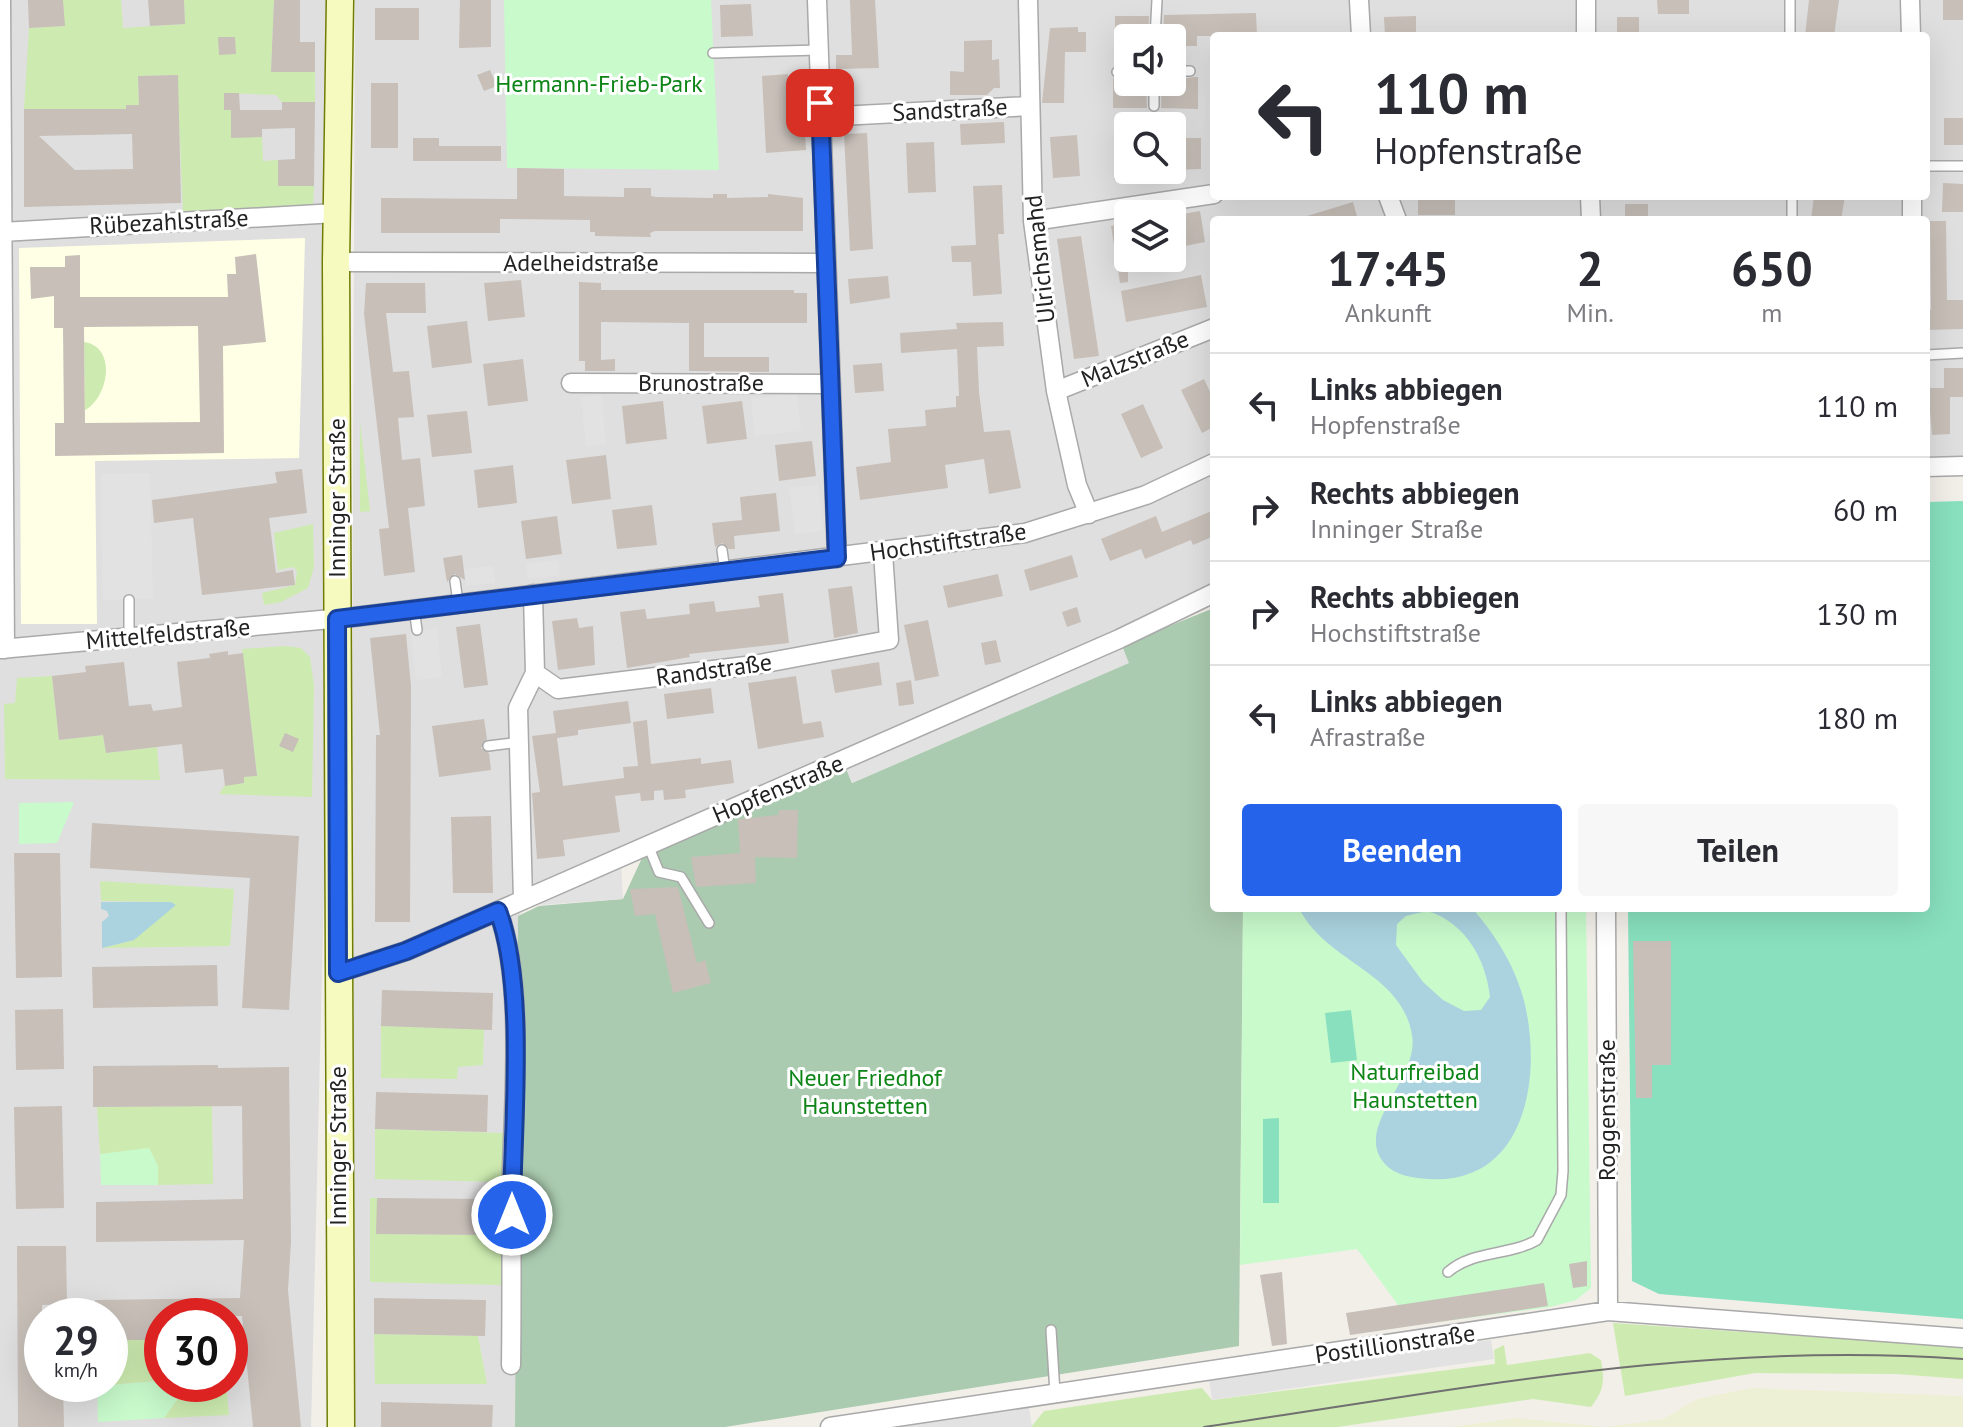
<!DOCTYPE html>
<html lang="de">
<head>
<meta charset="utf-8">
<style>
  body { margin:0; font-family:"PT Sans",sans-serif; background:#f7f7f7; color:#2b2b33; height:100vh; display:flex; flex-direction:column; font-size:30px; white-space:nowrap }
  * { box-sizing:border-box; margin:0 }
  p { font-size:26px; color:#7c7c81 }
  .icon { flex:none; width:44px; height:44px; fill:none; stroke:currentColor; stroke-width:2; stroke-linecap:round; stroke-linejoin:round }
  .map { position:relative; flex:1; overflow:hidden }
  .drawer { position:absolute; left:1210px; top:216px; width:720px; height:696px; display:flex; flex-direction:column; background:#fff; border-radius:8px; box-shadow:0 8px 32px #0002 }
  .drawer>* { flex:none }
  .top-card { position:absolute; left:1210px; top:32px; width:720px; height:168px; border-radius:8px; box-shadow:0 8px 32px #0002; background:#fff; color:#2b2b33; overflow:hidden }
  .fabs { position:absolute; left:1114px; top:24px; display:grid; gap:16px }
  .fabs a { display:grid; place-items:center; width:72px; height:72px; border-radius:8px; background:#fff; box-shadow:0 8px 32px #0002; font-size:40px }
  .speed { position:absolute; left:24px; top:1298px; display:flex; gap:16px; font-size:40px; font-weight:700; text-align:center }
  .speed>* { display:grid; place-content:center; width:104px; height:104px; border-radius:50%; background:#fff; box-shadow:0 8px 32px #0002; line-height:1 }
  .speed small { font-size:20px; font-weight:400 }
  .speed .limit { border:12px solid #d22; background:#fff; color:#111 }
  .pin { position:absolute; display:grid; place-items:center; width:68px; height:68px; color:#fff; margin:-34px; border-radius:16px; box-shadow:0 4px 12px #0006 }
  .me { position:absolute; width:88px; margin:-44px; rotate:0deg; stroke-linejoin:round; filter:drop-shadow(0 0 6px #0008) }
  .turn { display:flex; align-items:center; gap:28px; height:168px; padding:0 32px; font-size:36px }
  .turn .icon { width:104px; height:104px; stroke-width:2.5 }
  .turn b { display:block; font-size:56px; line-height:68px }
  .eta { display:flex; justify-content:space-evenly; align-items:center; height:136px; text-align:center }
  .eta b { font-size:48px; font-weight:800; line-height:56px }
  .button { display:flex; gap:16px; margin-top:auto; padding:16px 32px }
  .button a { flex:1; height:92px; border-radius:8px; background:#2563eb; color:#fff; font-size:32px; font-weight:800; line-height:92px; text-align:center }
  .button a+a { background:#f7f7f7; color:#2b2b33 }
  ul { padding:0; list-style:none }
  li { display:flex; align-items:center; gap:24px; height:104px; padding:0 32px; border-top:2px solid #e1e1e2 }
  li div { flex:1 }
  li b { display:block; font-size:30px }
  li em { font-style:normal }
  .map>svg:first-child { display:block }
  .residential { fill:#e0dfdf; fill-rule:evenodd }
  .education { fill:#ffffe5 }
  .farmland { fill:#eef0d5 }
  .grass { fill:#cdebb0 }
  .cemetery { fill:#aacbaf }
  .park { fill:#c8facc }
  .pitch { fill:#88e0be }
  .parking { fill:#e2e2e2 }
  .water { fill:#aad3df; fill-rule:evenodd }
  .building { fill:#c7bfb8; fill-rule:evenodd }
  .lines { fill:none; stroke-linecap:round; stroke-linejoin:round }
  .lane-casing { stroke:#a9a9a9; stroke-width:12 }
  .street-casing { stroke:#a9a9a9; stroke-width:21 }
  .secondary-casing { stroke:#707d05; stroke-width:29 }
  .lane { stroke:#fff; stroke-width:9 }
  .street { stroke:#fff; stroke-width:18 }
  .secondary { stroke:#f7fabf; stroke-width:26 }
  .tram { stroke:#707070; stroke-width:2 }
  .route-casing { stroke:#184099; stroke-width:20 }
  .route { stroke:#2563eb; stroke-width:14 }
  .labels { text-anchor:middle; stroke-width:6; stroke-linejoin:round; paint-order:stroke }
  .park-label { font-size:24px; fill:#0c8416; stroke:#fff }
  .street-label { font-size:24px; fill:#222; stroke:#fff }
</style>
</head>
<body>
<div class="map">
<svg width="1963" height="1427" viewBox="0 0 1963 1427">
  <rect width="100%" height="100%" fill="#f2efe9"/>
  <path class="residential" d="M0,0H333L325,848L311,1427H0ZM42,1316H110V1384H42ZM162,1316H230V1384H162Z
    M355,0H1963V460H1926V220H1214V588L538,888L518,917L515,1427H349ZM1214,36H1926V196H1214ZM1128,38H1172V82H1128ZM1128,126H1172V170H1128ZM1128,214H1172V258H1128Z"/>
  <path class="education" d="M305,238L299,458L95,461L97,624H21L19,248Z"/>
  <path class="farmland" d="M1751,1388L1963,1396V1427H1606L1663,1419L1697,1399Z
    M1517,1418L1605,1427H1450Z"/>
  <path class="grass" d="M63,0H121L123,28L185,24L184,0H274L271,72H315V102H282L276,95L225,93L224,110H231V137H262L263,161L278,160L279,186H314L313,207L183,213L177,75L138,76L139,105L126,109H24L29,28L64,26Z
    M84,342C118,347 108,398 85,410Z
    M360,422L370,511L360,512Z
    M313,524L314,567L308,588L281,602L264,605L262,593L295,585L297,572L294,567L278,570L274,533Z
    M285,646L301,648L310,657L314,686L312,797L219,794L225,785L244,783V777L257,775L242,649Z
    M52,676L59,740L103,735L106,753L157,747L160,780L5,779L4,704L15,703L17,678Z
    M100,881L234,889L230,946L102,948L134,940L171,902L101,901Z
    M381,1026L484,1029L483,1065L458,1067L457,1079L381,1078Z
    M212,1106L213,1184L158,1185V1166L149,1149L100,1154L97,1107Z
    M375,1129L503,1133V1182L375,1179Z
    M370,1198H377V1234L487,1235L488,1228L502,1229V1285L370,1282Z
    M1613,1323L1963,1347V1379L1896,1374L1755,1373L1625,1396Z
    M374,1334L478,1336L487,1384H375Z
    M162,1339V1384L158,1381L97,1386L110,1384V1340Z
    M1504,1345L1507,1365L1590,1353L1601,1360C1605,1381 1604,1390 1591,1407L1533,1399L1337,1427H1031L1044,1411L1202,1388L1212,1400L1495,1364L1494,1350Z
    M162,1384H226L229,1415L164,1418L179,1397Z"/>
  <path class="cemetery" d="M1214,608V908H1243L1239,1346L725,1427H515L518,916L539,906L623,899L648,845L843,761L852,783L1128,663L1122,645Z"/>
  <path class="park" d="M504,0H711L719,170L507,168Z
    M74,802L57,843L19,844V803Z
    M1243,908H1586L1591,1288L1576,1300L1550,1307L1401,1327L1398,1305L1357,1249L1240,1265Z
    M149,1148L158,1166V1185H101L100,1154Z
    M158,1381L179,1397L164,1418L98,1422L97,1386Z"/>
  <path class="pitch" d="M1963,501V1319L1659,1294L1632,1281L1628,908H1926V502Z
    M1351,1010L1357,1060L1331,1063L1325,1013Z
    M1279,1118V1203H1263V1119Z"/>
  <path class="parking" d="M797,394L801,431L755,436L751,399Z
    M601,395L606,444L586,447L581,397Z
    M150,473L153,599L103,600L101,474Z
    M818,485L823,530L795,534L789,488Z
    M558,560L560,575L528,579L526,564Z
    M493,566L495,583L466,586L464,569Z
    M437,628L442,677L416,680L410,632Z
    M1119,639L1129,663L852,783L843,761Z
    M621,862L623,899L541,905L540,897Z
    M1491,1340L1494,1359L1212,1400L1209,1380Z
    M1029,1407L1032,1427H897Z"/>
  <path class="water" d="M101,902H171L176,905L134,940L102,948V922L109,916L107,911L101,909Z
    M1299,908H1472C1494,933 1514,964 1523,997C1543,1070 1529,1185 1429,1179C1414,1178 1396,1176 1385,1164C1352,1127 1420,1079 1412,1035C1402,972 1325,962 1299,908ZM1427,911C1465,922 1486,959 1490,997L1481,1010L1464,1011L1443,1000L1423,982L1396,945L1397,924L1406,916Z"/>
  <path class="building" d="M28,0H63L65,26L29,28Z
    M148,0H184L185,24L150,26Z
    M274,0H300V42H315V72H271Z
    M460,0H491V47L459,48Z
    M850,0H875L879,68L836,69V55H852Z
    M1657,0H1689V14H1658Z
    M1809,0H1839L1834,36H1805Z
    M1943,0H1963V20H1943Z
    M751,4L753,36L721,37L720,5Z
    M375,8H419V40H375Z
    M1256,13L1257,36H1197V46H1172V38H1163L1164,15Z
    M1115,16H1149L1148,38H1115Z
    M1416,16V36H1385L1384,17Z
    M1617,17H1639V36H1617Z
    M1078,27V32H1086V52H1065L1064,103H1042L1050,28Z
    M218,37H235L236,54L219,55Z
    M992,40V60L999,59L1000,88H994L987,95H950V71L964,72V41Z
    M490,70L497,86L484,91L477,75Z
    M788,74L791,121L804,120L806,150L766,153L762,76Z
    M178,75L181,203L24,207V109H126V105H139L138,76ZM132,134L133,169L75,170L39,136Z
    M1194,77H1198V109L1161,108L1162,82Z
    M1113,78L1146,82L1147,108H1113Z
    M371,83H398V148H371Z
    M224,93H239L240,110H282V102H315L314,186H278V160L295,159V128L262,129V137L231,138V110H224Z
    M1944,118H1963V145H1944Z
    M1004,122L1005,143L961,145L960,124Z
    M867,133L873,249L850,251L844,134Z
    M1077,135L1080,176L1053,178L1050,137Z
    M413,138H439V146H501V161H413Z
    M1172,138H1201V169L1172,170Z
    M934,142L936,192L908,193L906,143Z
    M1114,148H1128V180H1114Z
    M517,168L564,169V196L624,197V188H651V196L656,197L713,198V194H727V198L768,197V194L803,198V231H655L650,233L651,237L595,236V232H590V220L500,219V233H381V198L517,199Z
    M1943,183L1963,184V212H1942Z
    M1002,185L1004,234H998L1002,294L973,296L971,262H952L951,246L976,245L973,186Z
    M1418,196H1455V215H1418Z
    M1814,196H1845L1841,220H1811Z
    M1353,202L1358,220H1307V216Z
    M1625,204H1648V220H1625Z
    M1200,211L1205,242L1175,248L1172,216Z
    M1930,221H1946L1947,300H1963V329L1926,330L1927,310H1931Z
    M1128,223V282L1120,283L1111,226Z
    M1081,236L1099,356L1074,359L1057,239Z
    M256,254L266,342L223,346L224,453L55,456V423H64L63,328H54V296L31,299L30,267H65V256L80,255V297H228L227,274H236L235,257ZM198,326L200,422L85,423L84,327Z
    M1201,275L1207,307L1126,322L1121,291Z
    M888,276L890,298L850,304L848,279Z
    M521,280L525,317L488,321L484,283Z
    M579,282L601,283V290H794V293H807V323H704V357H769V372L689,371V323L601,322V360L615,359V371H585V361H579Z
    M366,283H425L426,313H386L393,372L409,371L414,417L398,418L402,460L420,458L425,506L408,508L415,572L384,576L379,529L389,528L364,314Z
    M467,321L472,363L432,368L427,326Z
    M1003,322L1004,346L977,347L979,392L984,432L1010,430L1021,488L989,494L984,459L945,465L948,488L860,500L856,467L891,462L888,429L926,426L925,410L956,407V396H959L957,349L901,353L900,333L957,329L956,323Z
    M523,359L528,401L488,406L483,364Z
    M882,363L884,391L855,393L853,365Z
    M1944,368H1963V397H1950V434L1932,435L1928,388H1944Z
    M1204,379L1214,400V427L1202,433L1181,390Z
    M663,401L667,439L626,444L622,406Z
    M742,401L747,439L707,444L702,406Z
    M1143,404L1163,448L1141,458L1121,414Z
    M467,411L472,453L432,457L427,415Z
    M812,441L816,476L779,481L775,445Z
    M606,455L611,499L572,504L566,460Z
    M513,465L517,503L478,508L474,470Z
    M302,469L307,513L269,518L276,573L293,570L295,585L202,595L193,518L154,523L152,500L277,483L275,472Z
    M776,493L780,531L734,536L735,549H729L722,543L715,547L712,523L742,520L740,497Z
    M652,505L657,545L617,549L612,510Z
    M1214,510V536L1193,545L1191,540L1145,559L1141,549L1110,561L1101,539L1156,516L1162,532Z
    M557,516L562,554L526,559L521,521Z
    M462,555L465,580L455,574L447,582L443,558Z
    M1072,555L1078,577L1030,591L1024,570Z
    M998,574L1003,596L948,608L943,586Z
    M852,586L858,633L834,638L828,589Z
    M783,593L789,643L689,654L690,657L627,668L620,612L645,609L647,619L690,614L689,604L714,601L716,612L760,607L758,596Z
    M1077,607L1081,622L1067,627L1062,612Z
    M577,618L579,628L593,626L595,665L558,670L552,621Z
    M928,620L939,676L915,681L904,625Z
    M480,624L488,685L464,688L456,627Z
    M406,634L411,686L410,922H375L376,735H380L370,638Z
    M996,640L1001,662L985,665L981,643Z
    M228,651V655L243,653L257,776L244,777V783L225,786L223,769L185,773L182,744L106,753L103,735L59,740L52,676L86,672L85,666L124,662L129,706L151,704L153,711L182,707L177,662L210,658L209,654Z
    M879,662L882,685L835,693L831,670Z
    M796,676L803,724L821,721L824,737L758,749L748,683Z
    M911,680L914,704L899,706L896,683Z
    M711,688L714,713L667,719L664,694Z
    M628,701L631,723L578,730V735L557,738L563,786L624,778L623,767L638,766L633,722L647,720L651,764L701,758V764L731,760L734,783L685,790L686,798L664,800L663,790L654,791V800L641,801L640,793L615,796L620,832L563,840L565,856L537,859L532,793L540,792L532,736L556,733L553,711Z
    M484,719L487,739L481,748L489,753L491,770L439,777L432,726Z
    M285,733L299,739L293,752L279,746Z
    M779,810H798L797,858L755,857L756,883L696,887L691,857L740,853L738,819L778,815Z
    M491,816L493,893H453L451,817Z
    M92,823L299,836L289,1010L242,1008L250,878L90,868Z
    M14,853H60L62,977L16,978Z
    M678,887L697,963L705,960L711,983L673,993L655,914L635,916L630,889Z
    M1633,941H1671V1065H1652V1098H1636Z
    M217,965L218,1006L93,1008L92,967Z
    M382,990L493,993L492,1030L381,1026Z
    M63,1009L64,1069L16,1070L15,1010Z
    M218,1065V1068L289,1067L291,1242L288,1290L301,1427H253L242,1316H162V1340H110V1316H95V1300L240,1298L244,1240L96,1242V1202L243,1199L242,1106L93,1107V1066Z
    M376,1092L488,1095L487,1132L375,1129Z
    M62,1106L64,1208L16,1209L14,1107Z
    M377,1198L488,1199V1235L376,1234Z
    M17,1246H66L67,1304L42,1305V1384H63L64,1427H18Z
    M1587,1261V1286L1573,1288L1569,1264Z
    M1282,1272L1287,1344L1272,1346L1260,1275Z
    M1544,1283L1548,1306L1350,1335L1346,1313Z
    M374,1298L486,1300L485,1336L374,1334Z
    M381,1402L493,1405L492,1427H381Z"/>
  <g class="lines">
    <defs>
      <path id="lane" d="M1790,0V36
        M1155,38L1157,0
        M713,53L819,50
        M1172,71H1190
        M1117,72H1128
        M1154,106V82
        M1926,166H1963
        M1792,196V220
        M1926,355L1963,353
        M722,550L725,571
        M455,581L458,602
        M129,600V637
        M414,608L417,630
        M488,746L520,742
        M648,845L659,872L681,877L709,923
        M1448,1272C1473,1250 1509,1256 1537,1240L1561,1195L1563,1171L1561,908
        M1051,1330L1055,1393"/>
      <path id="street" d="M1,0L5,649
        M817,0L837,558
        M1028,0L1033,221L1056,391L1077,485L1089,514
        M1359,0L1361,36
        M1586,0V36
        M1910,0L1911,36
        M821,117L1030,106
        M1388,196L1397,220
        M1590,196L1591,220
        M1912,196V220
        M1033,221L1214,194
        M2,232L336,213
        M336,262L826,263
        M571,383L831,384
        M1056,391L1214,328
        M1926,467L1963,466
        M533,594L535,673L558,689L754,665L889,640L883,553
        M0,649L354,617L1025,533L1146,495L1214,463
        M523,900L518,708L535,673
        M1606,908L1608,1311
        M498,911C524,980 514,1094 512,1168C511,1234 512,1299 511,1365
        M338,973L406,951L498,911L1119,639L1214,593
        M830,1427L1608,1311L1963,1338"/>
      <path id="secondary" d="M340,0L336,262L341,1427"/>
    </defs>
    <use href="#lane" class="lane-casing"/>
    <use href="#street" class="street-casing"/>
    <use href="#secondary" class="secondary-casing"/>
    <use href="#lane" class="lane"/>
    <use href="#street" class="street"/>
    <use href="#secondary" class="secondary"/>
    <path class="tram" d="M1204,1427C1458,1390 1704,1340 1963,1359"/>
  </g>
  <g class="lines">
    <defs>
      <path id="route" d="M512,1215C512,1130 527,988 498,911L406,951L338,973L337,619L837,558L820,103"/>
    </defs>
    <use href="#route" class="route-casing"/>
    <use href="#route" class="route"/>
  </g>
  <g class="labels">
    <g class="park-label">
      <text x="599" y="92">Hermann-Frieb-Park</text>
      <text x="1415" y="1080">Naturfreibad<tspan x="1415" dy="28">Haunstetten</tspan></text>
      <text x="865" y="1086">Neuer Friedhof<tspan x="865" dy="28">Haunstetten</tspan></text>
    </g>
    <g class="street-label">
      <text transform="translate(950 110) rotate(-3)" y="8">Sandstraße</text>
      <text transform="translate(169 222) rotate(-3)" y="8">Rübezahlstraße</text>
      <text transform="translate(1040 259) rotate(-96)" y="8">Ulrichsmahd</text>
      <text x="581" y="271">Adelheidstraße</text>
      <text transform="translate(1135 359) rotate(-22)" y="8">Malzstraße</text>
      <text x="701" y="391">Brunostraße</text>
      <text transform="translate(337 498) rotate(-90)" y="8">Inninger Straße</text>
      <text transform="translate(948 542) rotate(-8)" y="8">Hochstiftstraße</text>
      <text transform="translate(168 634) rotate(-5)" y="8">Mittelfeldstraße</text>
      <text transform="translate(714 670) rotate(-8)" y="8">Randstraße</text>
      <text transform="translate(778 789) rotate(-23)" y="8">Hopfenstraße</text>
      <text transform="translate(1607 1110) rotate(-90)" y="8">Roggenstraße</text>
      <text transform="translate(338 1146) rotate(-90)" y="8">Inninger Straße</text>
      <text transform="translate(1395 1344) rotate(-8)" y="8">Postillionstraße</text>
    </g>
  </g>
</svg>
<div class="fabs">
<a><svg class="icon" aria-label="sound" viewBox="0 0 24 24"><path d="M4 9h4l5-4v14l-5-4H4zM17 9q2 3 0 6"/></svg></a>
<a><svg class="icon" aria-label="search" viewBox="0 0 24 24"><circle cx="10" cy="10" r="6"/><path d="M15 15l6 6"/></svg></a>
<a><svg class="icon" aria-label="layers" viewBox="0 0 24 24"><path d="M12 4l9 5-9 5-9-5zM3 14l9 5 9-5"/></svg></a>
</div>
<div class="speed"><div>29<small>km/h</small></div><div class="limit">30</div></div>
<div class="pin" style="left:820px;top:103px;background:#d93025"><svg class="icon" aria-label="arrive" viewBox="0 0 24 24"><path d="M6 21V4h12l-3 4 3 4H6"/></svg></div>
<svg class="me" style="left:512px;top:1215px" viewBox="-20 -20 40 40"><circle r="17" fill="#2563eb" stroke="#fff" stroke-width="3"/><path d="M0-11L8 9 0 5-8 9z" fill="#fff"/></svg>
<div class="top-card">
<div class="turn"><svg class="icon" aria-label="left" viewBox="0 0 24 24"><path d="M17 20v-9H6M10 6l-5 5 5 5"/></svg><div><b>110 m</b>Hopfenstraße</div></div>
</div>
<section class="drawer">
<div class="eta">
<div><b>17:45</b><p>Ankunft</p></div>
<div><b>2</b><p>Min.</p></div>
<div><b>650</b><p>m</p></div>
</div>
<ul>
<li><svg class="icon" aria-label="left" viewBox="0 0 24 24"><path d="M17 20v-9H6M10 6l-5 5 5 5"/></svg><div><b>Links abbiegen</b><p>Hopfenstraße</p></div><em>110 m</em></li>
<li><svg class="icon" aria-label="right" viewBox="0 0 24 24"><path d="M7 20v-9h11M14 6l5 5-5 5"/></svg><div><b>Rechts abbiegen</b><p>Inninger Straße</p></div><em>60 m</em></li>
<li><svg class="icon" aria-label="right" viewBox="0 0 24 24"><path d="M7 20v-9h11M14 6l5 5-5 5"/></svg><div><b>Rechts abbiegen</b><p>Hochstiftstraße</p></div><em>130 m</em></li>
<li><svg class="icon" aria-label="left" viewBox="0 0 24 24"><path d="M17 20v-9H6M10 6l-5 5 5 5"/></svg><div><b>Links abbiegen</b><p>Afrastraße</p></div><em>180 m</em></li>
</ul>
<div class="button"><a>Beenden</a><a>Teilen</a></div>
</section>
</div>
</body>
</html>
